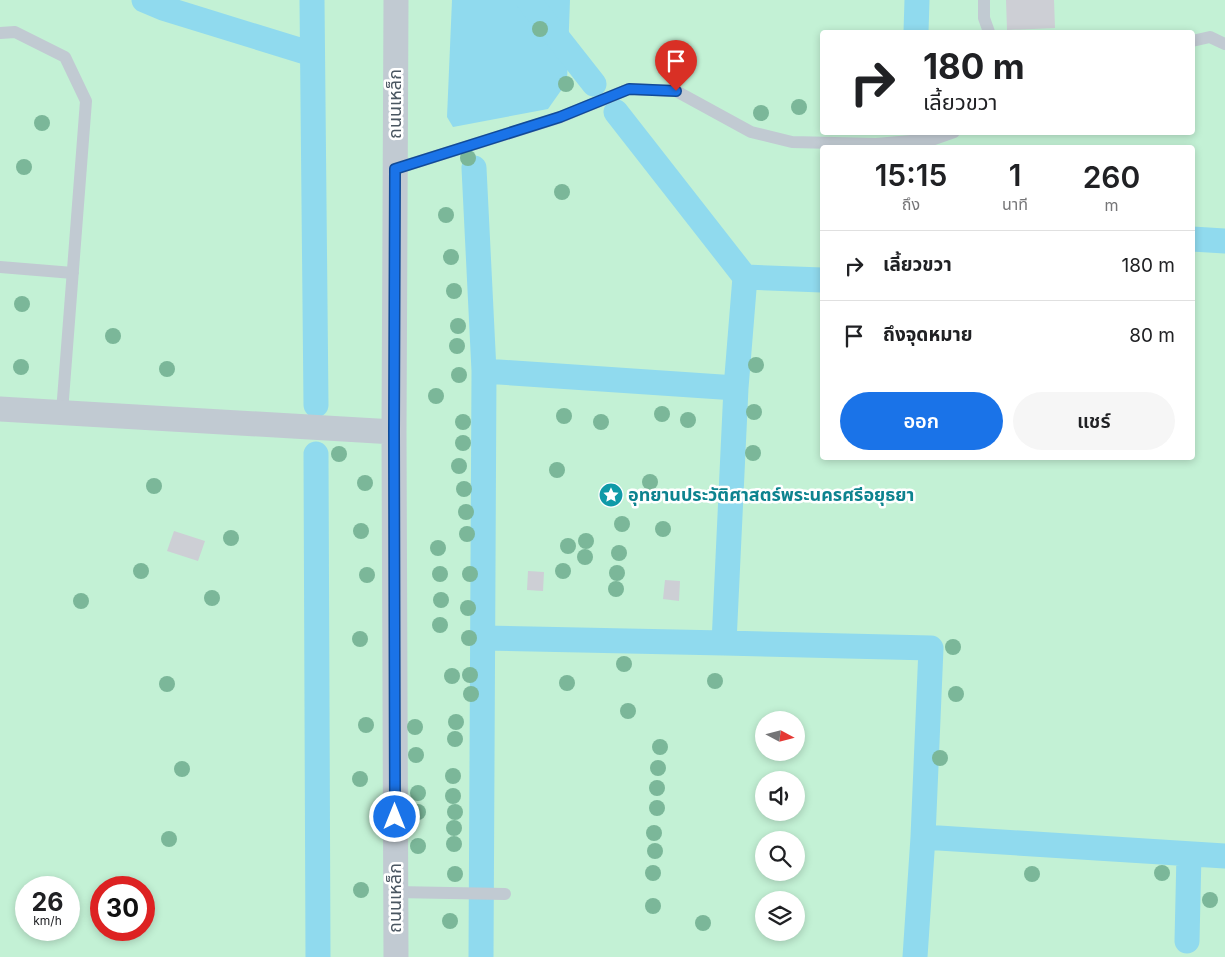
<!DOCTYPE html>
<html lang="th">
<head>
<meta charset="utf-8">
<style>
  body { margin:0; font-family:Inter,"Noto Sans Thai",sans-serif; background:#f6f6f6; color:#202124; height:100vh; display:flex; flex-direction:column; font-size:19px; white-space:nowrap }
  * { box-sizing:border-box; margin:0 }
  p { font-size:16px; color:#757577 }
  .icon { flex:none; width:28px; height:28px; fill:none; stroke:currentColor; stroke-width:2; stroke-linecap:round; stroke-linejoin:round }
  .map { position:relative; flex:1; overflow:hidden }
  .drawer { position:absolute; left:820px; top:145px; width:375px; height:315px; display:flex; flex-direction:column; background:#fff; border-radius:5px; box-shadow:0 2px 8px #0003 }
  .drawer>* { flex:none }
  .top-card { position:absolute; left:820px; top:30px; width:375px; height:105px; border-radius:5px; box-shadow:0 2px 8px #0003; background:#fff; color:#202124; overflow:hidden }
  .needle { width:32px; rotate:97deg }
  .fabs { position:absolute; left:755px; top:711px; display:grid; gap:10px }
  .fabs a { display:grid; place-items:center; width:50px; height:50px; border-radius:50%; background:#fff; box-shadow:0 2px 8px #0003; font-size:25px }
  .speed { position:absolute; left:15px; top:876px; display:flex; gap:10px; font-size:25px; font-weight:700; text-align:center }
  .speed>* { display:grid; place-content:center; width:65px; height:65px; border-radius:50%; background:#fff; box-shadow:0 2px 8px #0003; line-height:1 }
  .speed small { font-size:12px; font-weight:400 }
  .speed .limit { border:8px solid #d22; background:#fff; color:#111 }
  .pin { position:absolute; display:grid; place-items:center; width:42px; height:42px; color:#fff; margin:-51px -21px; border-radius:50% 50% 50% 0; rotate:-45deg; box-shadow:0 0 5px #0007 }
  .pin .icon { rotate:45deg }
  .me { position:absolute; width:55px; margin:-28px; rotate:0deg; stroke-linejoin:round; filter:drop-shadow(0 0 4px #0008) }
  .turn { display:flex; align-items:center; gap:18px; height:105px; padding:0 20px; font-size:22px }
  .turn .icon { width:65px; height:65px; stroke-width:2.5 }
  .turn b { display:block; font-size:35px; line-height:42px }
  .eta { display:flex; justify-content:space-evenly; align-items:center; height:85px; text-align:center }
  .eta b { font-size:30px; font-weight:600; line-height:35px }
  .button { display:flex; gap:10px; margin-top:auto; padding:10px 20px }
  .button a { flex:1; height:58px; border-radius:30px; background:#1a73e8; color:#fff; font-size:20px; font-weight:600; line-height:58px; text-align:center }
  .button a+a { background:#f6f6f6; color:#202124 }
  ul { padding:0; list-style:none }
  li { display:flex; align-items:center; gap:15px; height:70px; padding:0 20px; border-top:1px solid #e0e0e0 }
  li div { flex:1 }
  li b { display:block; font-size:19px }
  li em { font-style:normal }
  .map>svg:first-child { display:block }
  .green { fill:#c3f1d5; fill-rule:evenodd }
  .water { fill:#90daee }
  .lines { fill:none; stroke-linecap:round; stroke-linejoin:round }
  .canal { stroke:#90daee; stroke-width:25 }
  .building { fill:#cdcfd5 }
  .lane { stroke:#c1cad2; stroke-width:12 }
  .street { stroke:#c1cad2; stroke-width:25 }
  .tree { fill:#7bb799 }
  .route-casing { stroke:#114b97; stroke-width:12 }
  .route { stroke:#1a73e8; stroke-width:9 }
  .labels { text-anchor:middle; stroke-width:5; stroke-linejoin:round; paint-order:stroke }
  .street-label { font-size:18px; fill:#4a5661; stroke:#fff }
  .culture-label { font-size:18px; font-weight:bold; fill:#0d838f; stroke:#fff; text-anchor:start }
</style>
</head>
<body>
<div class="map">
<svg width="1225" height="957" viewBox="0 0 1225 957">
  <rect width="100%" height="100%" fill="#f5f3f3"/>
  <path class="green" d="M0,0H1225V957H0ZM822,32H1192V132H822ZM822,148H1192V458H822ZM764,720H796V752H764ZM764,780H796V812H764ZM764,840H796V872H764ZM26,888H69V930H26ZM101,888H144V930H101ZM764,900H796V932H764Z"/>
  <path class="water" d="M452,0H570L567,82L548,109L453,127L447,117Z"/>
  <g class="lines">
    <path class="canal" d="M144,0L163,8L312,54
      M312,0L316,405
      M528,0L594,84
      M916,32L917,0
      M616,112L745,277
      M474,168L484,371L481,957
      M1192,239L1225,241
      M822,280L745,277L736,388L724,643L931,648L923,837L915,957
      M484,371L736,388
      M316,454L318,957
      M483,638L724,643
      M923,837L1225,856
      M1187,941L1189,854"/>
  </g>
  <path class="building" d="M1006,0H1054L1055,28L1007,30Z
    M174,531L205,541L198,561L167,551Z
    M528,571L544,572L543,591L527,590Z
    M665,580L680,581L679,601L663,599Z"/>
  <g class="lines">
    <path class="lane" d="M984,0V18L989,32
      M0,33L15,32L65,57L86,101L62,412
      M1192,41L1210,37L1225,44
      M395,169L561,117L629,89L676,91L751,132L792,142L876,144L934,139L954,132
      M0,267L73,273
      M395,892L505,894"/>
    <path class="street" d="M0,409L394,432
      M396,957L394,432L396,0"/>
  </g>
  <g class="tree">
    <circle cx="540" cy="29" r="8"/>
    <circle cx="566" cy="84" r="8"/>
    <circle cx="799" cy="107" r="8"/>
    <circle cx="761" cy="113" r="8"/>
    <circle cx="42" cy="123" r="8"/>
    <circle cx="468" cy="158" r="8"/>
    <circle cx="24" cy="167" r="8"/>
    <circle cx="562" cy="192" r="8"/>
    <circle cx="446" cy="215" r="8"/>
    <circle cx="451" cy="257" r="8"/>
    <circle cx="454" cy="291" r="8"/>
    <circle cx="22" cy="304" r="8"/>
    <circle cx="458" cy="326" r="8"/>
    <circle cx="113" cy="336" r="8"/>
    <circle cx="457" cy="346" r="8"/>
    <circle cx="756" cy="365" r="8"/>
    <circle cx="21" cy="367" r="8"/>
    <circle cx="167" cy="369" r="8"/>
    <circle cx="459" cy="375" r="8"/>
    <circle cx="436" cy="396" r="8"/>
    <circle cx="754" cy="412" r="8"/>
    <circle cx="662" cy="414" r="8"/>
    <circle cx="564" cy="416" r="8"/>
    <circle cx="688" cy="420" r="8"/>
    <circle cx="463" cy="422" r="8"/>
    <circle cx="601" cy="422" r="8"/>
    <circle cx="463" cy="443" r="8"/>
    <circle cx="753" cy="453" r="8"/>
    <circle cx="339" cy="454" r="8"/>
    <circle cx="459" cy="466" r="8"/>
    <circle cx="557" cy="470" r="8"/>
    <circle cx="650" cy="482" r="8"/>
    <circle cx="365" cy="483" r="8"/>
    <circle cx="154" cy="486" r="8"/>
    <circle cx="464" cy="489" r="8"/>
    <circle cx="466" cy="512" r="8"/>
    <circle cx="622" cy="524" r="8"/>
    <circle cx="663" cy="529" r="8"/>
    <circle cx="361" cy="531" r="8"/>
    <circle cx="467" cy="534" r="8"/>
    <circle cx="231" cy="538" r="8"/>
    <circle cx="586" cy="541" r="8"/>
    <circle cx="568" cy="546" r="8"/>
    <circle cx="438" cy="548" r="8"/>
    <circle cx="619" cy="553" r="8"/>
    <circle cx="585" cy="557" r="8"/>
    <circle cx="141" cy="571" r="8"/>
    <circle cx="563" cy="571" r="8"/>
    <circle cx="617" cy="573" r="8"/>
    <circle cx="440" cy="574" r="8"/>
    <circle cx="470" cy="574" r="8"/>
    <circle cx="367" cy="575" r="8"/>
    <circle cx="616" cy="589" r="8"/>
    <circle cx="212" cy="598" r="8"/>
    <circle cx="441" cy="600" r="8"/>
    <circle cx="81" cy="601" r="8"/>
    <circle cx="468" cy="608" r="8"/>
    <circle cx="440" cy="625" r="8"/>
    <circle cx="469" cy="638" r="8"/>
    <circle cx="360" cy="639" r="8"/>
    <circle cx="953" cy="647" r="8"/>
    <circle cx="624" cy="664" r="8"/>
    <circle cx="470" cy="675" r="8"/>
    <circle cx="452" cy="676" r="8"/>
    <circle cx="715" cy="681" r="8"/>
    <circle cx="567" cy="683" r="8"/>
    <circle cx="167" cy="684" r="8"/>
    <circle cx="471" cy="694" r="8"/>
    <circle cx="956" cy="694" r="8"/>
    <circle cx="628" cy="711" r="8"/>
    <circle cx="456" cy="722" r="8"/>
    <circle cx="366" cy="725" r="8"/>
    <circle cx="415" cy="727" r="8"/>
    <circle cx="455" cy="739" r="8"/>
    <circle cx="660" cy="747" r="8"/>
    <circle cx="416" cy="755" r="8"/>
    <circle cx="940" cy="758" r="8"/>
    <circle cx="658" cy="768" r="8"/>
    <circle cx="182" cy="769" r="8"/>
    <circle cx="453" cy="776" r="8"/>
    <circle cx="360" cy="779" r="8"/>
    <circle cx="657" cy="788" r="8"/>
    <circle cx="418" cy="793" r="8"/>
    <circle cx="453" cy="796" r="8"/>
    <circle cx="657" cy="808" r="8"/>
    <circle cx="418" cy="812" r="8"/>
    <circle cx="455" cy="812" r="8"/>
    <circle cx="454" cy="828" r="8"/>
    <circle cx="654" cy="833" r="8"/>
    <circle cx="169" cy="839" r="8"/>
    <circle cx="454" cy="844" r="8"/>
    <circle cx="418" cy="846" r="8"/>
    <circle cx="655" cy="851" r="8"/>
    <circle cx="653" cy="873" r="8"/>
    <circle cx="1162" cy="873" r="8"/>
    <circle cx="455" cy="874" r="8"/>
    <circle cx="1032" cy="874" r="8"/>
    <circle cx="361" cy="890" r="8"/>
    <circle cx="1210" cy="900" r="8"/>
    <circle cx="653" cy="906" r="8"/>
    <circle cx="450" cy="921" r="8"/>
    <circle cx="703" cy="923" r="8"/>
  </g>
  <g class="lines">
    <defs>
      <path id="route" d="M395,817L394,432L395,169L560,117L629,89L676,91"/>
    </defs>
    <use href="#route" class="route-casing"/>
    <use href="#route" class="route"/>
  </g>
  <defs>
    <symbol id="sight-disc" viewBox="-11 -11 22 22"><circle r="9.5" fill="#0f9aa8" stroke="#fff"/><path d="M0-6L1.8-2.2L6-1.7L2.9 1.2L3.7 5.4L0 3.3L-3.7 5.4L-2.9 1.2L-6-1.7L-1.8-2.2Z" fill="#fff"/></symbol>
  </defs>
  <g fill-rule="evenodd">
    <use href="#sight-disc" x="597" y="481" width="28" height="28"/>
  </g>
  <g class="labels">
    <g class="street-label">
      <text transform="translate(395 104) rotate(-90)" y="6">ถนนเหล็ก</text>
      <text transform="translate(395 898) rotate(-90)" y="6">ถนนเหล็ก</text>
    </g>
    <g class="culture-label">
      <text x="628" y="501">อุทยานประวัติศาสตร์พระนครศรีอยุธยา</text>
    </g>
  </g>
</svg>
<div class="fabs">
<a><svg class="needle" viewBox="-14 -14 28 28"><path d="M0-13l5 13h-10z" fill="#e53935"/><path d="M0 13l5-13h-10z" fill="#757577"/></svg></a>
<a><svg class="icon" aria-label="sound" viewBox="0 0 24 24"><path d="M4 9h4l5-4v14l-5-4H4zM17 9q2 3 0 6"/></svg></a>
<a><svg class="icon" aria-label="search" viewBox="0 0 24 24"><circle cx="10" cy="10" r="6"/><path d="M15 15l6 6"/></svg></a>
<a><svg class="icon" aria-label="layers" viewBox="0 0 24 24"><path d="M12 4l9 5-9 5-9-5zM3 14l9 5 9-5"/></svg></a>
</div>
<div class="speed"><div>26<small>km/h</small></div><div class="limit">30</div></div>
<div class="pin" style="left:676px;top:91px;background:#d93025"><svg class="icon" aria-label="arrive" viewBox="0 0 24 24"><path d="M6 21V4h12l-3 4 3 4H6"/></svg></div>
<svg class="me" style="left:395px;top:817px" viewBox="-20 -20 40 40"><circle r="17" fill="#1a73e8" stroke="#fff" stroke-width="3"/><path d="M0-11L8 9 0 5-8 9z" fill="#fff"/></svg>
<div class="top-card">
<div class="turn"><svg class="icon" aria-label="right" viewBox="0 0 24 24"><path d="M7 20v-9h11M14 6l5 5-5 5"/></svg><div><b>180 m</b>เลี้ยวขวา</div></div>
</div>
<section class="drawer">
<div class="eta">
<div><b>15:15</b><p>ถึง</p></div>
<div><b>1</b><p>นาที</p></div>
<div><b>260</b><p>m</p></div>
</div>
<ul>
<li><svg class="icon" aria-label="right" viewBox="0 0 24 24"><path d="M7 20v-9h11M14 6l5 5-5 5"/></svg><div><b>เลี้ยวขวา</b></div><em>180 m</em></li>
<li><svg class="icon" aria-label="arrive" viewBox="0 0 24 24"><path d="M6 21V4h12l-3 4 3 4H6"/></svg><div><b>ถึงจุดหมาย</b></div><em>80 m</em></li>
</ul>
<div class="button"><a>ออก</a><a>แชร์</a></div>
</section>
</div>
</body>
</html>
